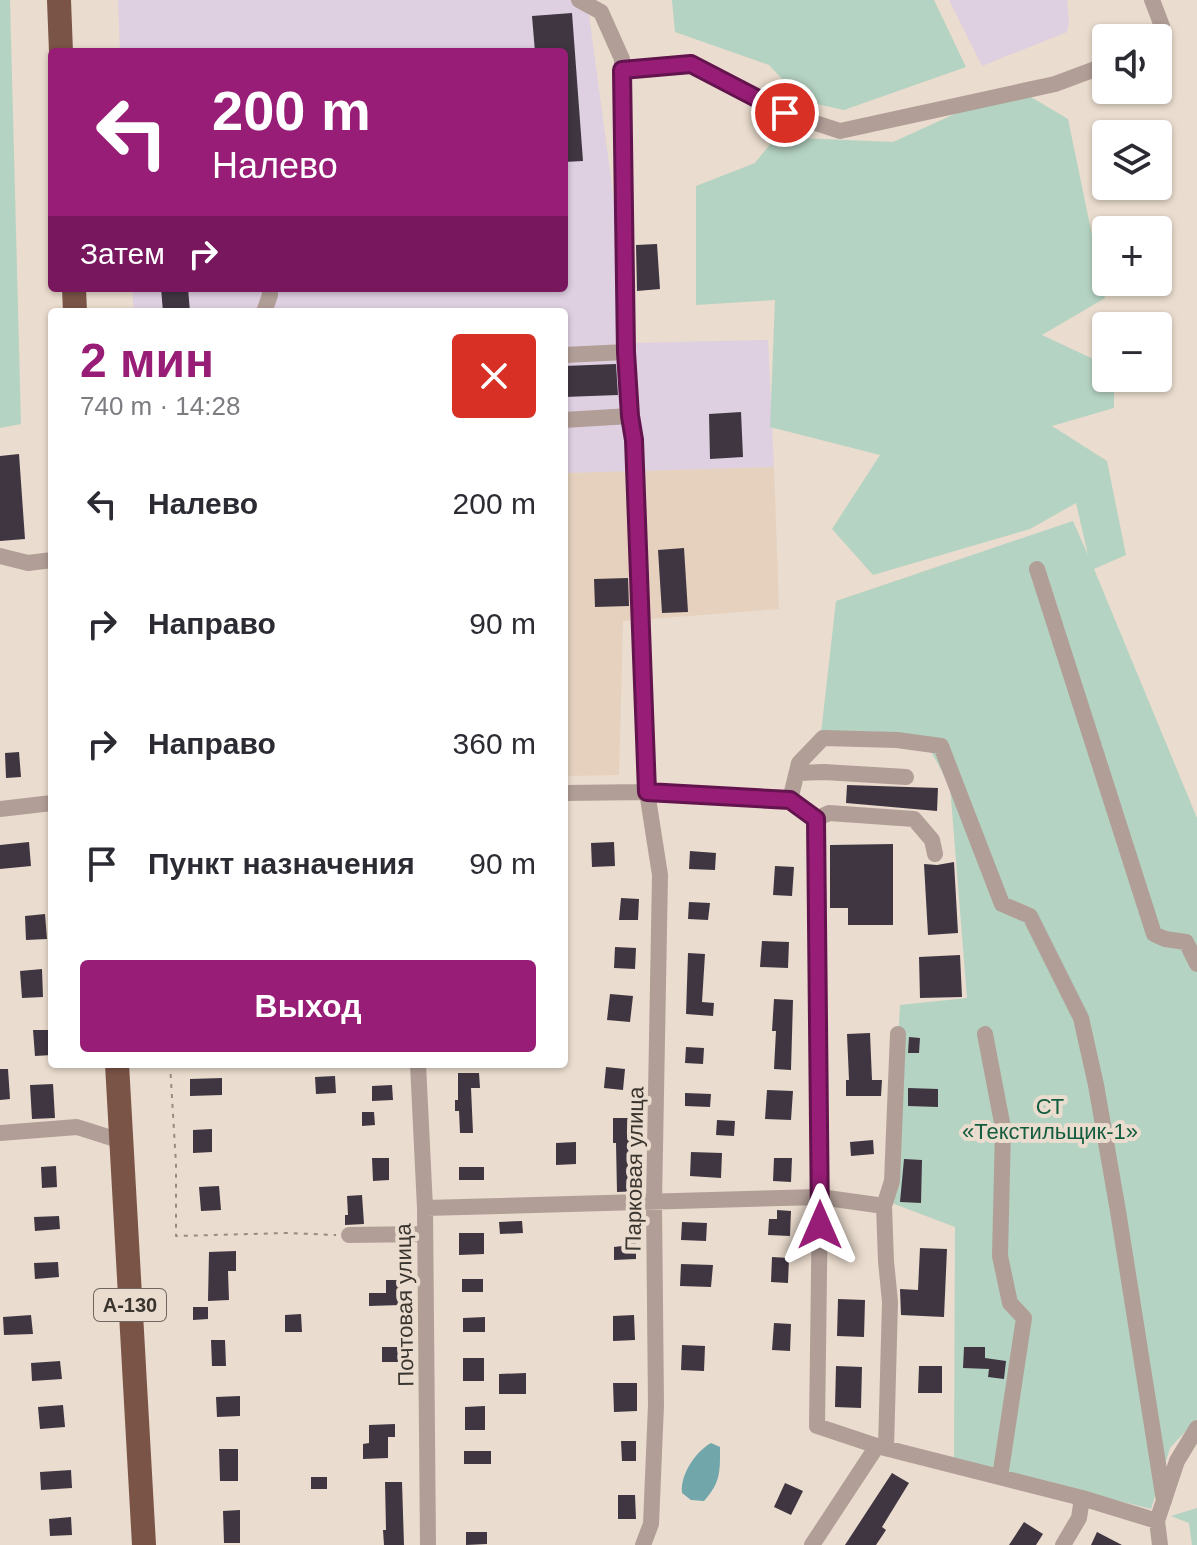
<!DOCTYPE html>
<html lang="ru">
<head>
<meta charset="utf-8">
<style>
  body { margin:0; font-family:Helvetica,sans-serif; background:#f7f7f7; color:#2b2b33; height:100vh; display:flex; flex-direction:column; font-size:30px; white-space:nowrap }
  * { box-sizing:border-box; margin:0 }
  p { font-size:26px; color:#7c7c81 }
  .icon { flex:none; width:44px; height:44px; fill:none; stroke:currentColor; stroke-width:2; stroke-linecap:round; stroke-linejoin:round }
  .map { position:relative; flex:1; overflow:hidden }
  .panel { position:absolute; left:48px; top:308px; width:520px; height:760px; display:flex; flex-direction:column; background:#fff; border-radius:8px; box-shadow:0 2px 6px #0004 }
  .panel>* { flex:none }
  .top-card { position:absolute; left:48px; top:48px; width:520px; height:244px; border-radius:8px; box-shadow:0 2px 6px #0004; background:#981d76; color:#fff; overflow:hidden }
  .tools { position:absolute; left:1092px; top:24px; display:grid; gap:16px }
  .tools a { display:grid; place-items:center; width:80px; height:80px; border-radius:8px; background:#fff; box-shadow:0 2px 6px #0004; font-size:40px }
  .pin { position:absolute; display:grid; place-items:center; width:68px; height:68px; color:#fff; margin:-34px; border:4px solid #fff; border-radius:50%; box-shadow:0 2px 8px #0007 }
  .me { position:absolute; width:88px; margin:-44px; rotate:0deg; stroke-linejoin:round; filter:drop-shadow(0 0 6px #0008) }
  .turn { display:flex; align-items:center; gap:28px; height:168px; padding:0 32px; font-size:36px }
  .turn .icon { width:104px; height:104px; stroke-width:2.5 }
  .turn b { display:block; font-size:56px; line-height:68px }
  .then { display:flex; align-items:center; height:76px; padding:0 32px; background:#0003; gap:16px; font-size:30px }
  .round { display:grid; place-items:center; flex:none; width:84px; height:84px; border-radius:8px; background:#f7f7f7 }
  .headline { display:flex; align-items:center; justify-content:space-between; height:136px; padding:0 32px }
  h1 { font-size:48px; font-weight:800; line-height:60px; color:#981d76 }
  .cta { display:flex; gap:16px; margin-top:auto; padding:16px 32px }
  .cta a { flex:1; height:92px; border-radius:8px; background:#981d76; color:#fff; font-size:32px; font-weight:800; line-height:92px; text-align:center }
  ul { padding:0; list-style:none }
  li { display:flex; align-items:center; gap:24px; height:120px; padding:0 32px }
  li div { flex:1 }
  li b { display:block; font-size:30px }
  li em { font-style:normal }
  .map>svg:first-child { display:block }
  .built { fill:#e5d1be }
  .industrial { fill:#decfe1 }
  .green { fill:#b5d3c2 }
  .water { fill:#71a6ab }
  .building { fill:#403642 }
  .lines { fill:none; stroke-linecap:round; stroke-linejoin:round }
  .path { stroke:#968c82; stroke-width:2; stroke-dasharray:4 6; stroke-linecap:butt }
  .minor { stroke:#b19e97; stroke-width:16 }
  .highway { stroke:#7a5446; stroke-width:24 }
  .route-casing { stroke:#63134d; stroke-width:20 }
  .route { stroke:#981d76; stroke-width:14 }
  .labels { text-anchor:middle; stroke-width:8; stroke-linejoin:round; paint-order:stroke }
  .shield { fill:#eadcce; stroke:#6f675f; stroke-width:2 }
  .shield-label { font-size:20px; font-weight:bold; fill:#3a352f }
  .park-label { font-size:22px; fill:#135d3f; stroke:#eadcce }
  .street-label { font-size:22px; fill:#3a352f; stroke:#eadcce }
</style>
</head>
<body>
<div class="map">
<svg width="1197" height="1545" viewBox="0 0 1197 1545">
  <rect width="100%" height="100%" fill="#eadcce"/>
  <path class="built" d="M774,467L779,609L623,621L619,775L564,776V473Z"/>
  <path class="industrial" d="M118,0H587L633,343L768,340L774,467L564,473V312H134L132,288H564V52H120Z
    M949,0H1067L1069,21L1067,32L982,66Z"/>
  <path class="green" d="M0,0H10L21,424L0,428Z
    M672,0H934L966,67L844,110L803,101L769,65L675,32Z
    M1014,87L1068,119L1105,298L1042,335L1106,365V378H1114V408L1052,426L1107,461L1126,555L1094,569L1197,818V1419L1170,1448L1151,1509L954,1459L955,1227L889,1202L900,1005L967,998L950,786L929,748L820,742L836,601L1073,521L1088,555L1076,503L1030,529L873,575L832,529L880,455L770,427L775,300L696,305V186L755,163L776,137L893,142Z
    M1197,1508V1545H1192L1189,1523L1171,1516Z"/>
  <path class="water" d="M711,1443L720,1447C720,1471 721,1482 704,1501L691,1500L682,1493C680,1475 695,1452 711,1443Z"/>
  <path class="building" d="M572,13L583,161L564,162V52H535L532,16Z
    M657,244L660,289L637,291L636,245Z
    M161,288H188L190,312H163Z
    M616,364L618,395L564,397V366Z
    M741,412L743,457L710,459L709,414Z
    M19,454L25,539L0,541V456Z
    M684,548L688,612L662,613L658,550Z
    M628,578L629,606L595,607L594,579Z
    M19,752L21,777L6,778L5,753Z
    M847,785L938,788L937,811L846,803Z
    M29,842L31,866L0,869V845Z
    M614,842L615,866L592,867L591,843Z
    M893,844V925H848V908H830V845Z
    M690,851L716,853L715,870L689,869Z
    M954,862L958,933L928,935L924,864L937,865Z
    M775,866L794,867L792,896L773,895Z
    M621,898L639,899L638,920H619Z
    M689,902L710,903L708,920L688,919Z
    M45,914L47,939L26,940L25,916Z
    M762,941L789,942L788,968L760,967Z
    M615,947L636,948L635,969L614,968Z
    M688,953L705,954L702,1002L714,1003L713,1016L686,1014Z
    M960,955L962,997L920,998L919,957Z
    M42,969L43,997L22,998L20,971Z
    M610,994L633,996L630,1022L607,1020Z
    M774,999L793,1000L791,1070L774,1069L776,1031H772Z
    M33,1030H51L52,1055L35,1056Z
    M870,1033L872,1080H882L881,1096H846V1080H849L847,1034Z
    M909,1037L920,1038L919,1053H908Z
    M686,1047L704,1048L703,1064L685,1063Z
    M606,1067L625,1069L623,1090L604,1088Z
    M0,1069H8L10,1099L0,1100Z
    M458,1073H479L480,1088H471L473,1133H460L459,1111H455V1100H458Z
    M335,1076L336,1093L316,1094L315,1077Z
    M222,1078V1095L190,1096V1079Z
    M53,1084L55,1118L32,1119L30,1085Z
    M392,1085L393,1100L372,1101V1086Z
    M908,1088L938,1089V1107L908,1106Z
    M767,1090L793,1091L791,1120L765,1119Z
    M685,1093L711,1094L710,1107L685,1106Z
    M362,1112H374L375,1125L362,1126Z
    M613,1118H634V1143H631L632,1186H641V1191L617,1192L616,1143H613Z
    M717,1120L735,1121L734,1136L716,1135Z
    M212,1129V1152L193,1153V1130Z
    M873,1140L874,1154L851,1156L850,1142Z
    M576,1142V1164L556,1165V1143Z
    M691,1152L722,1153L721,1178L690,1176Z
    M372,1158H389V1180L373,1181Z
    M774,1158H792L791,1182L773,1181Z
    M904,1159L922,1160L921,1203L900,1202Z
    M56,1166L57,1187L42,1188L41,1167Z
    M459,1167H484V1180H459Z
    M219,1186L221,1210L201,1211L199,1187Z
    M362,1195L364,1224L345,1225V1215H348L347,1196Z
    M777,1210L791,1211L790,1236L768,1235L769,1219H777Z
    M59,1216L60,1229L35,1231L34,1217Z
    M522,1221L523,1233L500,1234L499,1222Z
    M682,1222L707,1223L706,1241L681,1240Z
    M459,1233H484V1254L459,1255Z
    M622,1235H636V1259L614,1260V1247L622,1246Z
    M920,1248L947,1249L944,1317L901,1315L900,1289L918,1290Z
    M236,1251V1271H228L229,1300L208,1301L209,1252Z
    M772,1257L789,1258L788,1283L771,1282Z
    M58,1262L59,1277L35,1279L34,1263Z
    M681,1264L713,1265L711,1287L680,1286Z
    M462,1279H483V1292H462Z
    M386,1280H400L401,1305L369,1306V1293H386Z
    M838,1299L865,1300L864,1337L837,1336Z
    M193,1307H208V1319L193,1320Z
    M301,1314L302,1332H285V1315Z
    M31,1315L33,1334L4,1335L3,1317Z
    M634,1315L635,1340L613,1341V1316Z
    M485,1317V1332H463V1318Z
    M774,1323L791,1324L790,1351L772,1350Z
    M211,1340H225L226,1366H212Z
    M682,1345L705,1346L704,1371L681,1370Z
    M382,1347H401V1362H382Z
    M964,1347H985V1358L1006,1361L1004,1379L988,1377L989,1369L963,1368Z
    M463,1358H484V1381H463Z
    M60,1361L62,1379L32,1381L31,1363Z
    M836,1366L862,1367L861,1408L835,1407Z
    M919,1366H942V1393H918Z
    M526,1373V1394H499V1374Z
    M613,1383H637V1411L614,1412Z
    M240,1396V1416L217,1417L216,1397Z
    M63,1405L65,1427L40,1429L38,1407Z
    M485,1406V1430H465V1407Z
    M395,1424V1437H388V1458L363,1459V1444L369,1443V1425Z
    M621,1441H636V1461H622Z
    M219,1449H238V1481H220Z
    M464,1451H491V1464H464Z
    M71,1470L72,1488L41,1490L40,1472Z
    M892,1473L909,1483L882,1527L886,1530L876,1545H845Z
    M311,1477H327V1489H311Z
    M385,1482H402L404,1545H384L383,1530H386Z
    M785,1483L803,1491L791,1515L774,1507Z
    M618,1495H635L636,1519H618Z
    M240,1510V1543H224L223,1511Z
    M71,1517L72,1535L50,1536L49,1519Z
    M1024,1522L1043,1534L1036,1545H1009Z
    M466,1532H487V1544L466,1545Z
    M1097,1532L1122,1545H1091Z"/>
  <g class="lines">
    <path class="path" d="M170,1064L176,1164V1236L287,1233L336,1235"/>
    <path class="minor" d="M579,0L601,12L622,59L626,352L630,416L634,440L647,792L660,875L654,1203L656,1405L651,1524L643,1545
      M1147,38L1162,26L1152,0
      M622,70L691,64L785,113L840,131L1055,84L1106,65
      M264,312L270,295V288
      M564,355L626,352
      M564,420L630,416
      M0,556L28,563L52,560
      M1037,569L1154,934L1165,939L1186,942L1197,964
      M797,773L824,772L906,777
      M564,793L647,792L790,800
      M790,800L799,763L823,738L897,740L941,746L1002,904L1030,916L1081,1018L1096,1085L1118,1211L1164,1501
      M790,800L816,819L820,1197L817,1426L877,1446L1082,1498L1157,1521
      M0,809L52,803
      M816,819L829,813L914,819L932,840L935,854
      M985,1034L1003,1128L1000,1256L1010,1303L1024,1318L1000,1477
      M418,1064L425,1208L428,1545
      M0,1133L77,1127L121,1141
      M425,1208L820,1197L884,1206
      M349,1235L425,1234
      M886,1448L890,1302L886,1261L884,1206L892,1181L898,1034
      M812,1545L877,1446
      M1063,1545L1079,1518L1082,1498
      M1160,1545L1157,1521L1177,1461L1197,1428"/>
    <path class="highway" d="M59,0L61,52
      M74,288L75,312
      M117,1064L144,1545"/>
  </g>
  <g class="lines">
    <defs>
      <path id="route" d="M785,113L691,64L622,70L626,352L630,416L634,440L647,792L790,800L816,819L820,1225"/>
    </defs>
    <use href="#route" class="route-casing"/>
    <use href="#route" class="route"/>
  </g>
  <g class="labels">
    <rect class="shield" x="94" y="1289" width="72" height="32" rx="6"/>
    <g class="shield-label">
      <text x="130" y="1312">А-130</text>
    </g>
    <g class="park-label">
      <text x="1050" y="1114">СТ<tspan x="1050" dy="25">«Текстильщик-1»</tspan></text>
    </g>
    <g class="street-label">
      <text transform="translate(634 1169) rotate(-89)" y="8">Парковая улица</text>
      <text transform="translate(404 1305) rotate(-91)" y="8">Почтовая улица</text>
    </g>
  </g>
</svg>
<div class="tools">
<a><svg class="icon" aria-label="sound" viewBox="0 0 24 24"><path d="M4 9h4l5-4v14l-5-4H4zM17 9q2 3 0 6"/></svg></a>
<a><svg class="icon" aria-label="layers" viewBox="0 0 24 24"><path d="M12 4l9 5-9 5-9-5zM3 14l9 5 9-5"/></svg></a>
<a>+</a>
<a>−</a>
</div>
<div class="pin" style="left:785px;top:113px;background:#d93025"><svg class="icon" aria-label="arrive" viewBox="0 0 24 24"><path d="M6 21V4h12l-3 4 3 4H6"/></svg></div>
<svg class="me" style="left:820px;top:1225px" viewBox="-20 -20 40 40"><path d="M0-17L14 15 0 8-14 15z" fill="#981d76" stroke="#fff" stroke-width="4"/></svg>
<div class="top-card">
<div class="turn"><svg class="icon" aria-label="left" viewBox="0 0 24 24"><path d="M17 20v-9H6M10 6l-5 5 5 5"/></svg><div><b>200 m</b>Налево</div></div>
<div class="then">Затем<svg class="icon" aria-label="right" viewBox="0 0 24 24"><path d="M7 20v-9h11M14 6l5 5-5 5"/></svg></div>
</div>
<section class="panel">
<div class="headline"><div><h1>2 мин</h1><p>740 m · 14:28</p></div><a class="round" style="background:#d93025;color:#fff"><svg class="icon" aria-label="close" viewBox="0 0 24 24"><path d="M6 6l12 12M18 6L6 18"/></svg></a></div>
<ul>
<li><svg class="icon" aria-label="left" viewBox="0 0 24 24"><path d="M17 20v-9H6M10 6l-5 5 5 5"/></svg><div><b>Налево</b></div><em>200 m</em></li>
<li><svg class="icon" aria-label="right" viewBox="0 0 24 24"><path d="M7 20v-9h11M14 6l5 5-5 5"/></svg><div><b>Направо</b></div><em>90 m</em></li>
<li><svg class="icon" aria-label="right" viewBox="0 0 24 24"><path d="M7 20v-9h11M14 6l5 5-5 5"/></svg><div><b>Направо</b></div><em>360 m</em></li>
<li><svg class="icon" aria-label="arrive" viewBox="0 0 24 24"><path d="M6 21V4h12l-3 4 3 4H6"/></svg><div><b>Пункт назначения</b></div><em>90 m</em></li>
</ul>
<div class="cta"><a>Выход</a></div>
</section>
</div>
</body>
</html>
